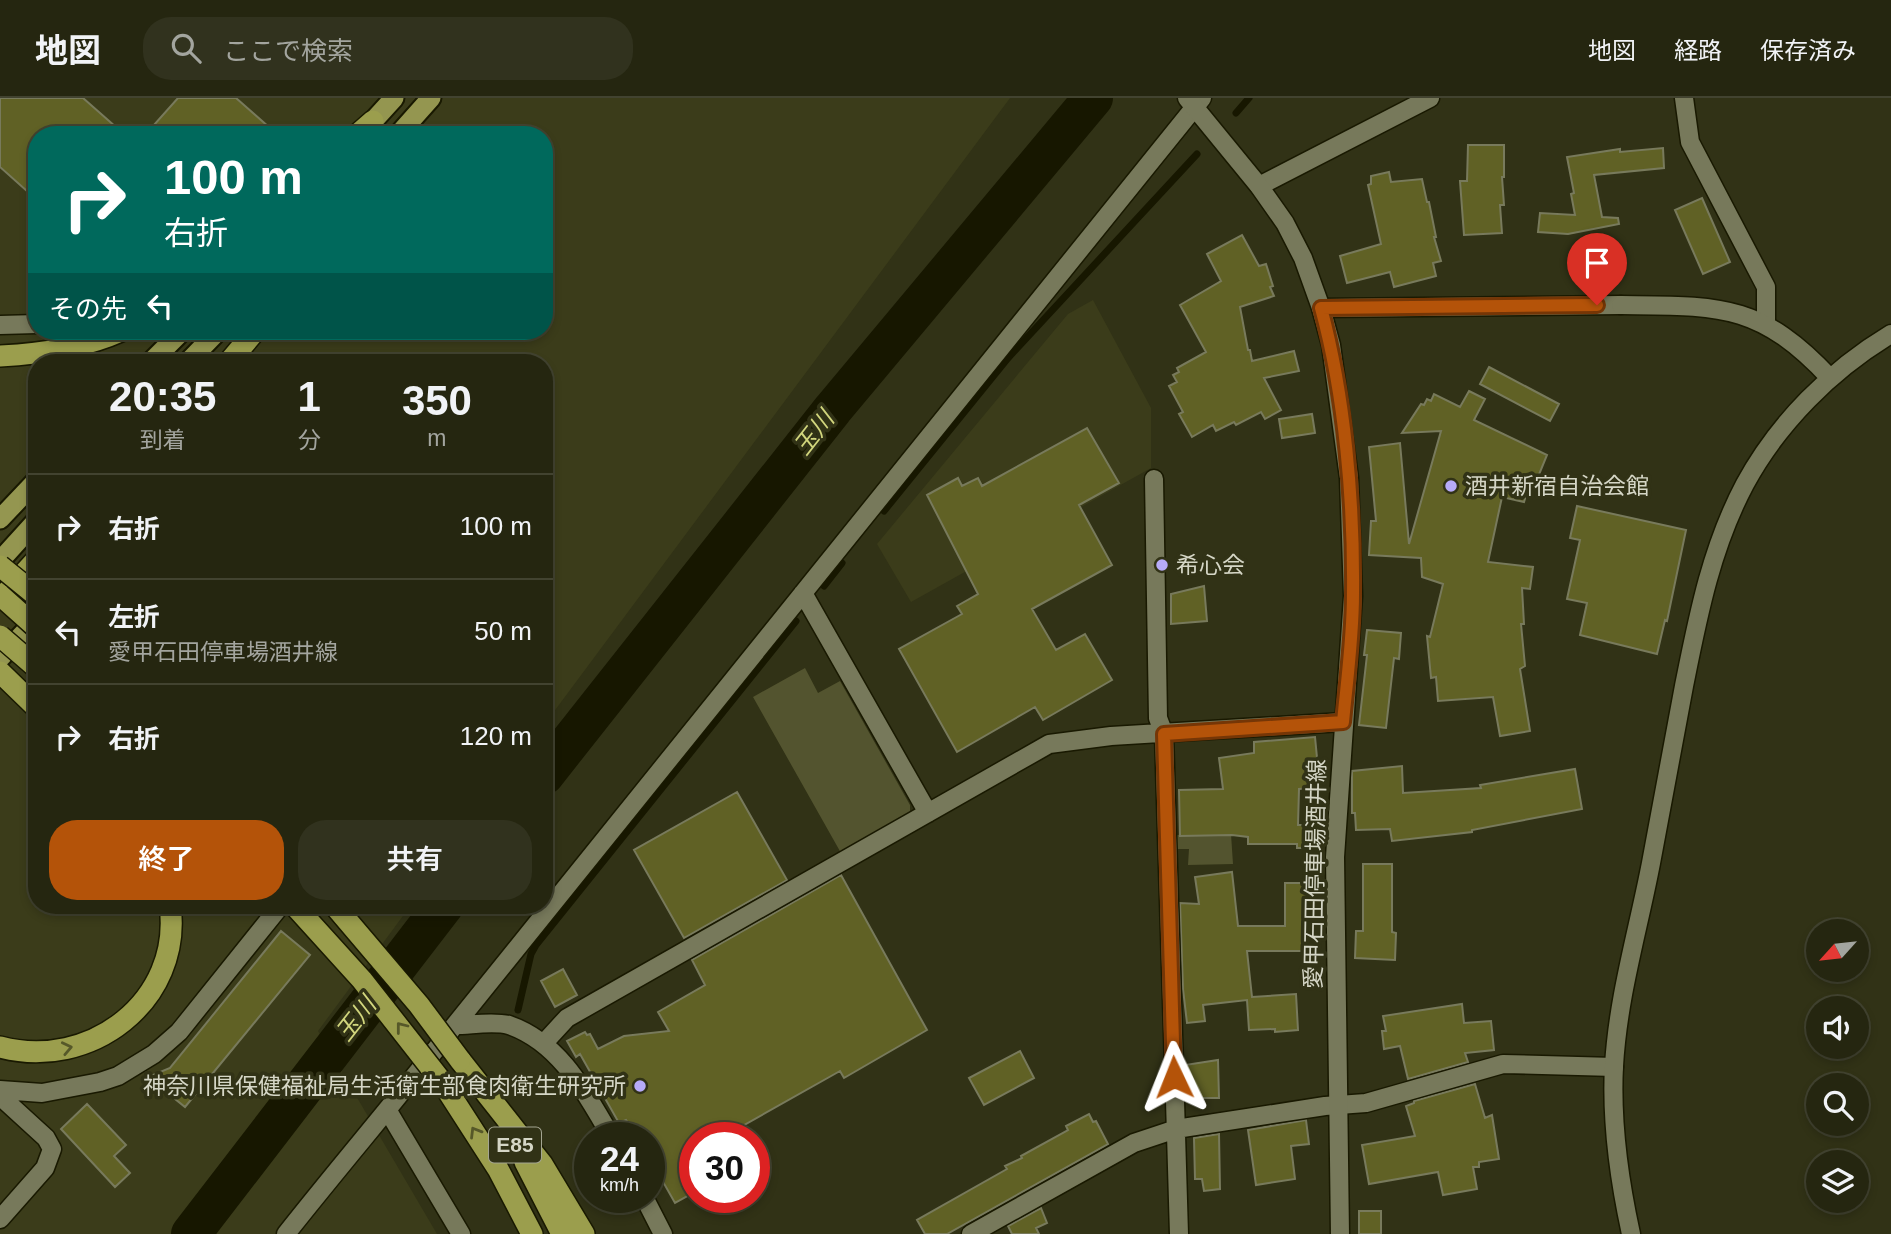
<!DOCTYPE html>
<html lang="ja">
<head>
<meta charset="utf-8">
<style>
  body { margin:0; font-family:Helvetica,"Noto Sans JP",sans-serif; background:#31321e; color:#f1f3f6; height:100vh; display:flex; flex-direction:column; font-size:26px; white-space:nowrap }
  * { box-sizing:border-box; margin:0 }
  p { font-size:23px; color:#a3a59f }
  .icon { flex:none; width:38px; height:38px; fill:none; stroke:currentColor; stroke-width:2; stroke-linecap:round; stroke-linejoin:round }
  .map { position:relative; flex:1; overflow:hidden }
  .side { position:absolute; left:28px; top:256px; width:525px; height:560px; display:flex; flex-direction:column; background:#252610; border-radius:28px; box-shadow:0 4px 10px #0003,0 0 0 2px #424330 }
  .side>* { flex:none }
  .hud { position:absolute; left:28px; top:28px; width:525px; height:214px; border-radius:28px; box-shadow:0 4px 10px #0003,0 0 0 2px #424330; background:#00695c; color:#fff; overflow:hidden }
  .needle { width:46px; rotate:243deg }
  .fabs { position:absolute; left:1806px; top:821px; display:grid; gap:14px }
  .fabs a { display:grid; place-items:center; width:63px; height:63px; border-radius:50%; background:#252610; box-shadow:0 4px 10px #0003,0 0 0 2px #424330; font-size:35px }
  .speed { position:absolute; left:574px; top:1024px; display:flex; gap:14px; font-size:35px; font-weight:700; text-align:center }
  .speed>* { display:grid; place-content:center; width:91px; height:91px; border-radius:50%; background:#252610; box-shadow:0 4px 10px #0003,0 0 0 2px #424330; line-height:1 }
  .speed small { font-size:18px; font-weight:400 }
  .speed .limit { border:10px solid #d22; background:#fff; color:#111 }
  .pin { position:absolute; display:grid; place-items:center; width:60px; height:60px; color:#fff; margin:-72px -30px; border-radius:50% 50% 50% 0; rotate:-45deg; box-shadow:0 0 7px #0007 }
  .pin .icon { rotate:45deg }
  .me { position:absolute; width:77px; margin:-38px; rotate:358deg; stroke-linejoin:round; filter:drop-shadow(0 0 5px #0008) }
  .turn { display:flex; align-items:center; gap:24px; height:147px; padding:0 21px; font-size:32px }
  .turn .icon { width:91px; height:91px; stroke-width:2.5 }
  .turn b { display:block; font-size:49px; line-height:60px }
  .then { display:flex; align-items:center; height:66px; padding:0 21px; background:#0003; gap:14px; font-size:26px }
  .eta { display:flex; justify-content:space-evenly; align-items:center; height:119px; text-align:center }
  .eta b { font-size:42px; font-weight:600; line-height:49px }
  .cta { display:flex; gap:14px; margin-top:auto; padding:14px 21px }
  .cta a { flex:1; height:80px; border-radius:28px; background:#b45309; color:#fff; font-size:28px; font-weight:600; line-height:80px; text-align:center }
  .cta a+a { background:#31321e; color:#f1f3f6 }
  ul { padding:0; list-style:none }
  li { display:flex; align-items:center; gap:21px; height:105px; padding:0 21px; border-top:2px solid #424330 }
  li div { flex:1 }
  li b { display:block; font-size:26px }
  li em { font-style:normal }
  header { display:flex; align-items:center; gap:42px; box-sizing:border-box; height:98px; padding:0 35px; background:#252610; border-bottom:2px solid #424330 }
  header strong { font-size:33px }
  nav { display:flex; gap:38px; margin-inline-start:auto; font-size:24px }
  .search { width:490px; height:63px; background:#31321e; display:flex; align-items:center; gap:18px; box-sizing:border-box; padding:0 24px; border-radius:28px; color:#a3a59f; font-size:26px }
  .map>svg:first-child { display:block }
  .built { fill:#3b3c1a; fill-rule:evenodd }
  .green { fill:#53542f }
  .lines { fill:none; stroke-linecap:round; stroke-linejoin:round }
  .stream { stroke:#171700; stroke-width:7 }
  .river { stroke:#171700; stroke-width:40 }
  .building { fill:#606125; stroke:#787a5c; stroke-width:2 }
  .minor-casing { stroke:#191901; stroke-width:21 }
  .tertiary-casing { stroke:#191901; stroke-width:21 }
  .secondary-casing { stroke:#191901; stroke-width:21 }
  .trunk-casing { stroke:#191901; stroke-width:23 }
  .motorway-casing { stroke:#191901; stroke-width:24 }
  .minor { stroke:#77795b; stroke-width:18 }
  .tertiary { stroke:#77795b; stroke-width:18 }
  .secondary { stroke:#77795b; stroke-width:18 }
  .trunk { stroke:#949650; stroke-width:19 }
  .motorway { stroke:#9b9e4d; stroke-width:21 }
  .motorway-bridge-casing { stroke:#191901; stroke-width:24; stroke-linecap:butt }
  .motorway-bridge { stroke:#9b9e4d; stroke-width:21 }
  .oneway { stroke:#565829 }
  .route-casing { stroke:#753606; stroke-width:18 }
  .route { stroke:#b45309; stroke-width:12 }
  .poi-dot { fill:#b7abf8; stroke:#313216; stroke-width:2.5 }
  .labels { text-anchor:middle; stroke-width:7; stroke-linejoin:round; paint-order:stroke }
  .shield { fill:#313216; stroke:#a4a591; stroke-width:2 }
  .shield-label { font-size:21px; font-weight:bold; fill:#d5d6c6 }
  .poi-label { font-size:23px; fill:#d5d6c6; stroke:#313216; text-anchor:start }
  .street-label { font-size:23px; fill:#d5d6c6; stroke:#313216 }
  .water-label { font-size:24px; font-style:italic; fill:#d2d67d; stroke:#313216 }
</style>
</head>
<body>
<header>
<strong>地図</strong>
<div class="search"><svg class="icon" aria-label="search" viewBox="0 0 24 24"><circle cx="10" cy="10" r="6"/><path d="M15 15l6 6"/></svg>ここで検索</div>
<nav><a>地図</a><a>経路</a><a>保存済み</a></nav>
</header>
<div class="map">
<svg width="1891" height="1136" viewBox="0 0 1891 1136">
  <rect width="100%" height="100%" fill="#313216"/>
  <path class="built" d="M0,0H1010L544,627V264H37V807H411L318,933L437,1136H0ZM37,37H544V233H37Z
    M1093,202L1151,310V370L911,504L877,446L1068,216Z"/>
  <path class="green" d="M805,570L818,595L840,583L910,707V717L841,755L753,599Z
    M1231,736L1233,766L1188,767L1189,751H1173V737Z"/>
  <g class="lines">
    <path class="stream" d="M1236,15L1249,0
      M884,413L1008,260L1197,56
      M824,488L842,465
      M518,912L531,856L536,847L796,523"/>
    <path class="river" d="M544,677L833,311L1093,0
      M191,1136L444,807"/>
  </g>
  <path class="building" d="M0,0H83L125,37H37V102L0,69Z
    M178,0H236L278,37H145Z
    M1468,47H1504V79H1502L1504,107H1500L1502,135L1464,137L1460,83H1467Z
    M1663,50L1664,70L1594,77L1602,119L1618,120L1619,126L1568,136L1538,134L1540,115L1575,117L1571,96L1574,95L1567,59L1620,51V54Z
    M1389,74L1391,84L1422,81L1427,104H1429L1436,139H1434L1441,163L1433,165L1436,178L1394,189L1390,174L1347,185L1340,158L1381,146L1368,87L1371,86V78Z
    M1702,100L1730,164L1703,176L1675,112Z
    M1242,137L1259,168L1266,166L1273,188L1270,189L1274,198L1240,209L1248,252H1250L1252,263L1294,253L1299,273L1264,280L1281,312L1265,321L1261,314L1236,327L1234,324L1216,333L1213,327L1192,339L1179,316L1183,314L1169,288L1177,284L1173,277L1179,274L1177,270L1206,254L1180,207L1221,183L1207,156Z
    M1489,269L1559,306L1550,323L1480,286Z
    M1469,293L1485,301L1474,322L1547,357L1538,379L1532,377L1524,404L1502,399L1488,464L1533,469L1530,491L1522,490L1524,526H1521L1525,568L1520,571L1530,633L1500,638L1493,599L1438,603L1436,579L1431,580L1427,538L1430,539L1443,486L1422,479L1421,460L1369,457L1371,423H1376L1369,349L1400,345L1409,446L1441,333L1402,335L1421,306L1424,307L1427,301L1431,303L1434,296L1460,309Z
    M1312,316L1315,335L1282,340L1279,321Z
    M1087,330L1119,385L1079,407L1112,467L1032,511L1056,552L1085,536L1112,582L1043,622L1035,609L957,654L899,551L962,516L957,508L978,496L927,397L958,380L962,388L978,380L982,388Z
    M1577,408L1686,432L1667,523L1665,522L1657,556L1580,537L1587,505L1567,501L1580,442L1570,440Z
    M1204,488L1207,523L1171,526V496Z
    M1367,532L1401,535L1399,561L1394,560L1386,630L1359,627L1367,557H1364Z
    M1315,639L1318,670H1312L1314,690L1299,691L1298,727H1316V750H1297V746H1248V739L1232,737L1180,738L1179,692L1223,691L1219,660L1254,655V644Z
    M1402,668L1403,695L1481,690L1480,687L1575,671L1582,711L1472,732V734L1392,743L1390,731L1356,732L1355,715H1352V673Z
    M737,694L787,782L684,840L634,752Z
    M1363,766H1392V834L1396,835L1395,862L1355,860L1356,833H1363Z
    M1232,774L1238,828H1285V785H1309L1307,853H1247L1252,899L1296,896L1298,932L1275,934V931L1249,932L1247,902L1203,907L1205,923L1187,925L1183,891L1180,805L1199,806L1195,779Z
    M841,777L927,932L844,980L840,973L721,1040H695V1094L675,1105L649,1059V1040H639L626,1022L619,1025L580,956L576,959L567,943L585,934L587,937L590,936L598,951L624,938L669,933L658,914L705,887L692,862Z
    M281,833L310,857L185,1009L148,979L170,970Z
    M563,871L577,897L555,909L541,883Z
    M1462,906L1464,925L1491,923L1494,952L1465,955L1468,964L1408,981L1400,948L1384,951L1382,933H1386L1383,918Z
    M1020,953L1034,980L984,1007L969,980Z
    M1218,962L1219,1000H1186L1185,967Z
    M1475,986L1485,1020L1492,1017L1499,1061L1479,1064V1069H1473L1477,1091L1443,1097L1438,1074L1369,1086L1362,1047L1415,1038L1406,1008L1414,1005V1003Z
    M87,1006L126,1047L114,1058L130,1075L115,1089L61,1031Z
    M1089,1016L1093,1024L1096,1023L1108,1046L947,1136H925L917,1122L1007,1071L1005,1068L1022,1060L1021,1058L1068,1032L1066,1028Z
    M1306,1022L1309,1046L1291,1048L1295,1081L1256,1087L1248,1032Z
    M1219,1036L1220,1091L1204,1093L1202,1081H1195L1194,1040Z
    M1041,1110L1047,1125L1036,1130L1039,1136H1012L1008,1128Z
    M1359,1113H1381V1136H1359Z"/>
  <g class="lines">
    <defs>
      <path id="minor" d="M1684,0L1690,44L1766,189V227
        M1259,88L1430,0
        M1321,210L1621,207
        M0,227L37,226
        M1154,381L1158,620L1164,636L1179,1136
        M803,495L928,715
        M455,927C471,927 494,923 509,927C561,945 586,996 612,1040
        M544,945L567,920L1049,646L1111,638L1343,624
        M0,992L42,995L100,984L118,978L154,956L179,934L281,807
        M0,998L46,1040L52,1051L45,1070L0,1121
        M388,1013L461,1136
        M644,1099L663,1136
        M286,1136C342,1065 400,998 455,927L1202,0
        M971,1136L1134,1045L1176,1031L1325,1008L1366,1005L1503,966L1614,969"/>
      <path id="tertiary" d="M1621,207C1718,208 1759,204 1830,280
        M1631,1136C1619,1081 1611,1024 1614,968C1618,898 1638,833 1651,765C1662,706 1673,647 1684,588C1698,518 1711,450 1745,386C1778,325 1831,272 1891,236"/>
      <path id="secondary" d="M1187,0L1259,88L1285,125L1303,160L1321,210L1331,247L1349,380L1353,498L1335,759L1340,1136"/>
      <path id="trunk" d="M364,33L394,0
        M398,37L431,0
        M151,264L182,233
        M188,264L218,233
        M0,421L37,382
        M0,463L37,422
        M0,560L37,521"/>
      <path id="motorway" d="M357,37L373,23
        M0,258C41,256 83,250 121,233
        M229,264L255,233
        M5,496L37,461
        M0,574L37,610
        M0,949C90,973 183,903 170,807
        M460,962L542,1066L584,1136
        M442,984L498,1071L532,1136
        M525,1064L562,1136"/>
    </defs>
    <use href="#minor" class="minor-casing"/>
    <use href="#tertiary" class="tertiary-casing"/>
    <use href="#secondary" class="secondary-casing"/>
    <use href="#trunk" class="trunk-casing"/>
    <use href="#motorway" class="motorway-casing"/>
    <use href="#minor" class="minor"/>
    <use href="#tertiary" class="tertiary"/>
    <use href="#secondary" class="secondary"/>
    <use href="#trunk" class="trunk"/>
    <use href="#motorway" class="motorway"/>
    <defs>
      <path id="motorway-bridge" d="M0,468L37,498
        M0,497L37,530
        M0,538L37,570
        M294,807L362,882L442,984
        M334,807L419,907L460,962"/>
    </defs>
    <use href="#motorway-bridge" class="motorway-bridge-casing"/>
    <use href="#motorway-bridge" class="motorway-bridge"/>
  </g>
  <defs><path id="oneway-chevron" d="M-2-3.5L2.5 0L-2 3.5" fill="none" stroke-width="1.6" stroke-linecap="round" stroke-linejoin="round" transform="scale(1.75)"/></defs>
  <g class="oneway">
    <use href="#oneway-chevron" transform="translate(401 929) rotate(-128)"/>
    <use href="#oneway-chevron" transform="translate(67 950) rotate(-12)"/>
    <use href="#oneway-chevron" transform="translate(475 1034) rotate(-121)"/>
  </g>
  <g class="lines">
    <defs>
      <path id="route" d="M1174,979L1164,636L1343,624C1347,582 1353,539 1353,496C1354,404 1345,298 1321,210L1597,207"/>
    </defs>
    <use href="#route" class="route-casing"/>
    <use href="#route" class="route"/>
  </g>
  <g class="poi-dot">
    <circle cx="1451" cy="388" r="7"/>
    <circle cx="1162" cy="467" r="7"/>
    <circle cx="640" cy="988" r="7"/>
  </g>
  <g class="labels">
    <rect class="shield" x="489" y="1029.5" width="52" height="35" rx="5"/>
    <g class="shield-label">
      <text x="515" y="1054">E85</text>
    </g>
    <g class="poi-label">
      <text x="1465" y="396">酒井新宿自治会館</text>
      <text x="1176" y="475">希心会</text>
      <text x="626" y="996" text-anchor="end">神奈川県保健福祉局生活衛生部食肉衛生研究所</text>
    </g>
    <g class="street-label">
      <text transform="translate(1315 776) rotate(-89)" y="8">愛甲石田停車場酒井線</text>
    </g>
    <g class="water-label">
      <text transform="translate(814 335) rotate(-52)" y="8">玉川</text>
      <text transform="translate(356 921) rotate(-52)" y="8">玉川</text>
    </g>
  </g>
</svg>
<div class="fabs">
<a><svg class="needle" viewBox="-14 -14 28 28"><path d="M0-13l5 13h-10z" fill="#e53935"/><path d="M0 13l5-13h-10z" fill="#a3a59f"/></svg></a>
<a><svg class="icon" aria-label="sound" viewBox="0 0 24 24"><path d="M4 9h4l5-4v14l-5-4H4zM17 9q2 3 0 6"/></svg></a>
<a><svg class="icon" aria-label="search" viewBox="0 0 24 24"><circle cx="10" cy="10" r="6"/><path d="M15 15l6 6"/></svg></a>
<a><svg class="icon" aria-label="layers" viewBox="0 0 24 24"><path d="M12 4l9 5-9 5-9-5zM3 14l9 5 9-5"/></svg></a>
</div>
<div class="speed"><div>24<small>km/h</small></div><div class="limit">30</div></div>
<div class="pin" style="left:1597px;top:207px;background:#d93025"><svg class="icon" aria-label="arrive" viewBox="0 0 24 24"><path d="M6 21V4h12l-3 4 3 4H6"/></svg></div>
<svg class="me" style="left:1174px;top:979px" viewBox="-20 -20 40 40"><path d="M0-17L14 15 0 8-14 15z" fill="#b45309" stroke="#fff" stroke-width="4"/></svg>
<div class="hud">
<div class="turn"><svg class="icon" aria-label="right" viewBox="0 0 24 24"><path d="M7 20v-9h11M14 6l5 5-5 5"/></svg><div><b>100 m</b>右折</div></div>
<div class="then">その先<svg class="icon" aria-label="left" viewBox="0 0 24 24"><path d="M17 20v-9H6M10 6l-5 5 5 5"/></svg></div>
</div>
<section class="side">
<div class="eta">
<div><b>20:35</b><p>到着</p></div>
<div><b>1</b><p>分</p></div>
<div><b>350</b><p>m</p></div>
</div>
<ul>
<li><svg class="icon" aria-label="right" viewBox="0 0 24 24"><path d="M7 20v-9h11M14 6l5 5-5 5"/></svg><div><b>右折</b></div><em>100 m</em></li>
<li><svg class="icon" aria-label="left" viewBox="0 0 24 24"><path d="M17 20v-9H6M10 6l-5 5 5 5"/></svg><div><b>左折</b><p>愛甲石田停車場酒井線</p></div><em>50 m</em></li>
<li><svg class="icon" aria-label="right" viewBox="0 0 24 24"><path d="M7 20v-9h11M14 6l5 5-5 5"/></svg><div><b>右折</b></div><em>120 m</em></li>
</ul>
<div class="cta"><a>終了</a><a>共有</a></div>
</section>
</div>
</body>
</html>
